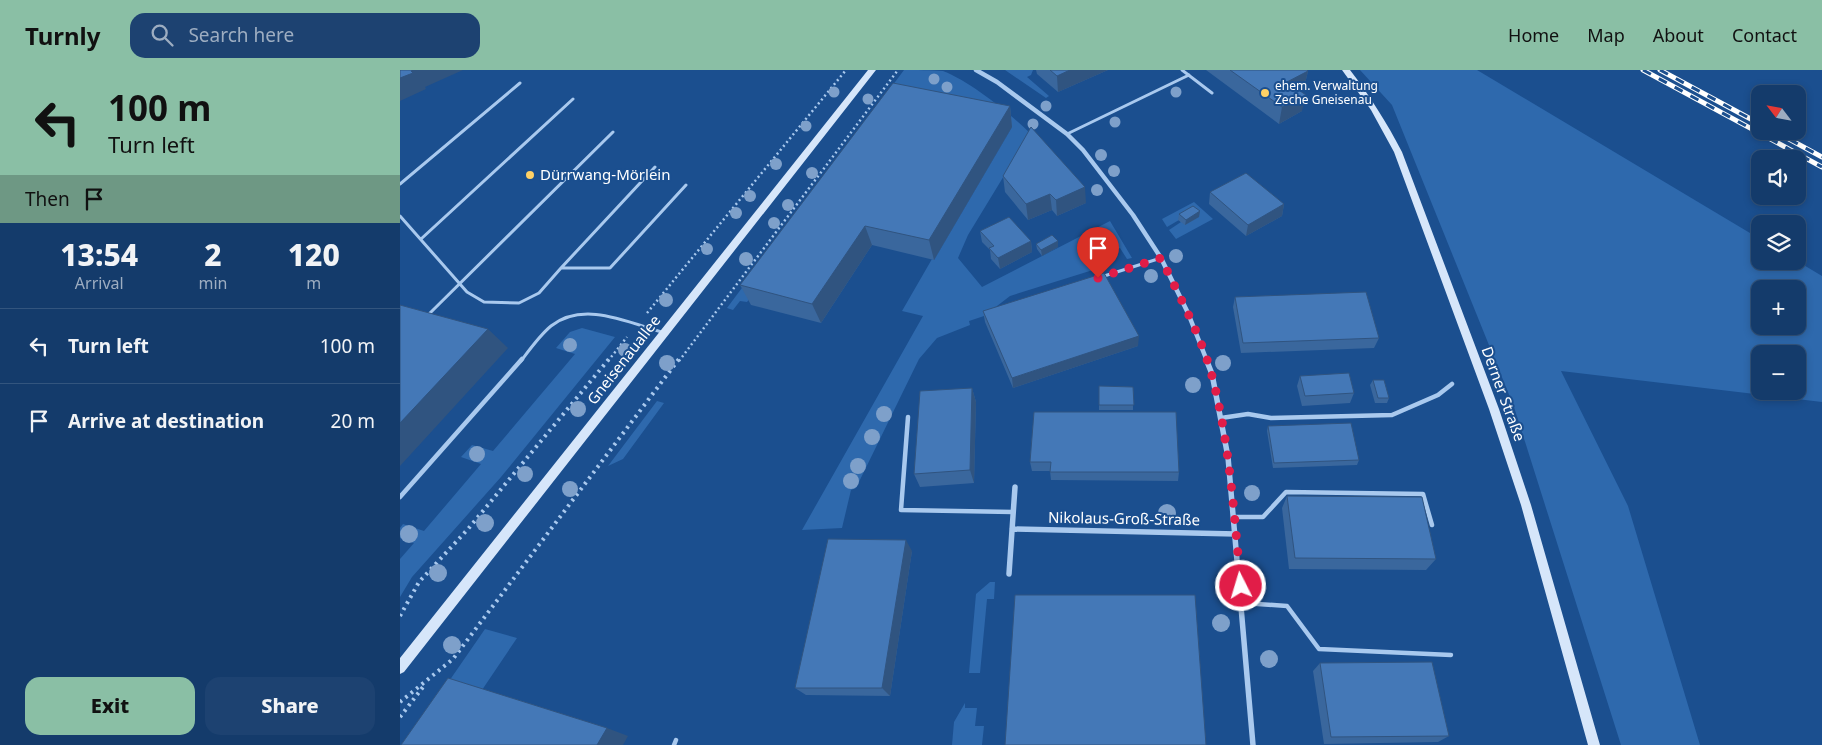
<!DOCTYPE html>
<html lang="en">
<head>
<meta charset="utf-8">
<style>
  body { margin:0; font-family:"Noto Sans",sans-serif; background:#1d4271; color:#f1f3f6; height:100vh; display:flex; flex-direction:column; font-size:19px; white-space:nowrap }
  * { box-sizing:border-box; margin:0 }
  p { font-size:16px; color:#9dadc1 }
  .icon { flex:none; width:28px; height:28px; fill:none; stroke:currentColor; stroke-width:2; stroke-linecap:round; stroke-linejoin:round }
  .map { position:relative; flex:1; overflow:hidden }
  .drawer { display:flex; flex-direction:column; background:#143b6b; width:400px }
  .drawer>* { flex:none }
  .banner { background:#8abfa5; color:#111; overflow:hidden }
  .needle { width:32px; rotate:302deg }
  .controls { position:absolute; left:1351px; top:15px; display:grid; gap:10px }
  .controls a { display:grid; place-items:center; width:55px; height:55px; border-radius:10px; background:#143b6b; box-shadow:0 2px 8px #0003,0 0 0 1px #33557e; font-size:25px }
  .pin { position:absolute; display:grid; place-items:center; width:42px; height:42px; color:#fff; margin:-51px -21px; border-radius:50% 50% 50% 0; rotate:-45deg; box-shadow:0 0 5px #0007 }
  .pin .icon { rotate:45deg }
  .me { position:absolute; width:55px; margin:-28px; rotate:355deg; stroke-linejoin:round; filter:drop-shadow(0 0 4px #0008) }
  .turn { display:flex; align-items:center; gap:18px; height:105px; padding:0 25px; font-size:22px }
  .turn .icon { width:65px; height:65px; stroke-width:2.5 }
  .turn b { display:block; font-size:35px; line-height:42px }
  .then { display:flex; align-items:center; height:48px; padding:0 25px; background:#0003; gap:10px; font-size:19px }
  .eta { display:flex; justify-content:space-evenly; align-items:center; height:85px; text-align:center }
  .eta b { font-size:30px; font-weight:800; line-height:35px }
  .cta { display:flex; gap:10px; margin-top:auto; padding:10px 25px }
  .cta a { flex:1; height:58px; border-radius:15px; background:#8abfa5; color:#111; font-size:20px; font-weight:800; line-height:58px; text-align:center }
  .cta a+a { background:#1d4271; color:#f1f3f6 }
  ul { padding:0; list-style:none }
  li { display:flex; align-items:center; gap:15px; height:75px; padding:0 25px; border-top:1px solid #33557e }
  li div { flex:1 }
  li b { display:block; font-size:19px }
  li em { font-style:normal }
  header { display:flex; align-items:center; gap:30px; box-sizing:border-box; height:70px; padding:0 25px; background:#8abfa5; color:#111 }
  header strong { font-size:24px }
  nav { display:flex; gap:28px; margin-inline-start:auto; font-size:18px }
  .search { width:350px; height:45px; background:#1d4271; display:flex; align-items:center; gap:12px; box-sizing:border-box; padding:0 18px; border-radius:15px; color:#9dadc1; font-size:19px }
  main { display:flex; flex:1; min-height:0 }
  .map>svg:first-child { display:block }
  .green { fill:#2e69ad; fill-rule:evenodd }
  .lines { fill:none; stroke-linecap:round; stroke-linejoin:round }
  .path-far1 { stroke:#a9c9ee; stroke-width:2.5; stroke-dasharray:2 3; stroke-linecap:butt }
  .path { stroke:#a9c9ee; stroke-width:4; stroke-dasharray:2.5 4.5; stroke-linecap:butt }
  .lane-far1 { stroke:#a9c9ee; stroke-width:3 }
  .lane { stroke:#a9c9ee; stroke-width:4.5 }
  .street-far1 { stroke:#a9c9ee; stroke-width:4.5 }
  .street { stroke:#a9c9ee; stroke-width:5.5 }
  .secondary { fill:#d6e6fa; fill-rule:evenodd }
  .rail-casing { stroke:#fff; stroke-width:5 }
  .rail { stroke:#1b4f8f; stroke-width:3; stroke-dasharray:9; stroke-linecap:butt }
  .tree { fill:#7ea0ca }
  .wall { fill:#3a679d }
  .shaded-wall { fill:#305480 }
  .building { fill:#4478b7; stroke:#305480 }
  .route { stroke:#e11d48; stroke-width:9; stroke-dasharray:0 16.2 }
  .poi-dot { fill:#ffd166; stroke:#1b4f8f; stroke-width:2 }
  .labels { text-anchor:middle; stroke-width:4; stroke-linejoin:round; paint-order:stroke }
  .far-poi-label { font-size:12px; fill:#fff; stroke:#1b4f8f; text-anchor:start }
  .poi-label { font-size:15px; fill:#fff; stroke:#1b4f8f; text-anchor:start }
  .street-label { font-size:15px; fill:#fff; stroke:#1b4f8f }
</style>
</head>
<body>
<header>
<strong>Turnly</strong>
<div class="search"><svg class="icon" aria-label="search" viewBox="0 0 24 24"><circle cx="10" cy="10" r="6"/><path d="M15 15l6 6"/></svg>Search here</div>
<nav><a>Home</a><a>Map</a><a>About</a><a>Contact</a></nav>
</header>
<main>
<section class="drawer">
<div class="banner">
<div class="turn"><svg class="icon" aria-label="left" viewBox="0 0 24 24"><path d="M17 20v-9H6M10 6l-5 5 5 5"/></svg><div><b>100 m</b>Turn left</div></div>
<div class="then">Then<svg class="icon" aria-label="arrive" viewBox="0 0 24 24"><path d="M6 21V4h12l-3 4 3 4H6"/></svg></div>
</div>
<div class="eta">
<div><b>13:54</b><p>Arrival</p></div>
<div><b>2</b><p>min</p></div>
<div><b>120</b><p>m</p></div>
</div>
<ul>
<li><svg class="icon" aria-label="left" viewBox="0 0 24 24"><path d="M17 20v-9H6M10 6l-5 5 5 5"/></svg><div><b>Turn left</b></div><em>100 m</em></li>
<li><svg class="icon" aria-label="arrive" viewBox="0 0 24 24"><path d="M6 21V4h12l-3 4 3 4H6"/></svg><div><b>Arrive at destination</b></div><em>20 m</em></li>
</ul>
<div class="cta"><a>Exit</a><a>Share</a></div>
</section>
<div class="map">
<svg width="1422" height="675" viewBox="0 0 1422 675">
  <rect width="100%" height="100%" fill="#1b4f8f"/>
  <path class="green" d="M504,0C515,0 532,0 543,1C571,12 608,42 630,63L568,165L558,188L582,217L710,151L732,188L727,189L720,178L686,188L693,200L610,226L584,246L569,251L570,255L537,268L519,289L456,418L451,420L442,458L402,460L523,246L502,241L532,189L534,190L612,57L401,159L347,232L340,231L333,240L327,238Z
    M605,0H633L631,5L627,7L649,26L646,28Z
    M960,0H1077L1360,169V191H1397L1422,206V332L1161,301L1228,436L1300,675H1221L1114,337L992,35ZM1360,219H1398V256H1360ZM1360,284H1398V321H1360Z
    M794,132L813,149L776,169L769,160L781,152L779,150L767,157L762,149Z
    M182,258L215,267L101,407L12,507L0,527V489L14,473L0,468V458L3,454L24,461L81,394L61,387L72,375L93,381L175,284L156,278L170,262Z
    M257,331L264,333L223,389L208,396Z
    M590,512H595L594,529H587L580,603H569L576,524Z
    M85,559L117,568L82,620L5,675Z
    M565,633V638H577L575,656H584L582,675H552L554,652Z"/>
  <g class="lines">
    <path class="path-far1" d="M247,243L446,0
      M208,291L227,267
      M279,291L498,0"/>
    <path class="path" d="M0,546L19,512L68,459L209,289
      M0,632L53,589L279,289
      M0,647L23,617"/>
    <path class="lane-far1" d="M782,0L812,23
      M667,64L789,5
      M0,114L120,13
      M0,146L67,222L84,232L119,233L139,223L161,198H210L286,115
      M21,169L173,29
      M161,198L255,97
      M701,207L761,188
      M28,245L213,62
      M121,291C130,279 140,265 151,256C184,230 229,253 265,263"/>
    <path class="lane" d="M508,347L501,440L613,442
      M821,348L848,344L871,348L992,345L1038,325L1052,314
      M0,427L122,289
      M834,447H863L886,422L1023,424L1032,455
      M843,533L887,536L919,579L1051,585
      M274,675L276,670"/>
    <path class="street-far1" d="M576,0L597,12L667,64L683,80L733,145L761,188L788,243L807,291"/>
    <path class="street" d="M806,289L812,304L828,387L853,675
      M612,459L836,464
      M609,504L615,417"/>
    <path class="secondary" d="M468,0H476L4,602L0,604V588Z
      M942,0H950C970,26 987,53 1002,82L1099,339L1131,435L1200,675H1188L1121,435L1089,339L994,82L971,40Z"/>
    <defs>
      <path id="rail" d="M1243,0L1422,97
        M1260,0L1360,54
        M1374,61L1422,87"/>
    </defs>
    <use href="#rail" class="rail-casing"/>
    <use href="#rail" class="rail"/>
  </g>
  <g class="tree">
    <circle cx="534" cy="9" r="5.5"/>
    <circle cx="547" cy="17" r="5.5"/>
    <circle cx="434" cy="22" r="5.5"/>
    <circle cx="776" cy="22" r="5.5"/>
    <circle cx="468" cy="29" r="5.5"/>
    <circle cx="646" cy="36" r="5.5"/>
    <circle cx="715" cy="52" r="5.5"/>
    <circle cx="633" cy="54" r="5.5"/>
    <circle cx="406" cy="56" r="5.5"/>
    <circle cx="701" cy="85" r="6"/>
    <circle cx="376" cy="94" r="6"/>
    <circle cx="714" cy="101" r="6"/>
    <circle cx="412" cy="103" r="6"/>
    <circle cx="697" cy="120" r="6"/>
    <circle cx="350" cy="126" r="6"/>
    <circle cx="388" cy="135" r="6"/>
    <circle cx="336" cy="143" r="6"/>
    <circle cx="374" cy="153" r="6"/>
    <circle cx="307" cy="179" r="6"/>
    <circle cx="776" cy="186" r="7"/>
    <circle cx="346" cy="189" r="7"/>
    <circle cx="751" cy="206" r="7"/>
    <circle cx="266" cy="230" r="7"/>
    <circle cx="170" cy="275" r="7"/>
    <circle cx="225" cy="280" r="7"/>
    <circle cx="267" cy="293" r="8"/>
    <circle cx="823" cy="293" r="8"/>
    <circle cx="793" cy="315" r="8"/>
    <circle cx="178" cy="339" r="8"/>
    <circle cx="484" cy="344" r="8"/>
    <circle cx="472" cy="367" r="8"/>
    <circle cx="77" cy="384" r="8"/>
    <circle cx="458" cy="396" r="8"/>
    <circle cx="125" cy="404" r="8"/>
    <circle cx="451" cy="411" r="8"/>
    <circle cx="170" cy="419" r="8"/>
    <circle cx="852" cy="423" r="8"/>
    <circle cx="767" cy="443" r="9"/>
    <circle cx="85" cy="453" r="9"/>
    <circle cx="9" cy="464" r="9"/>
    <circle cx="38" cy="503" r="9"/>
    <circle cx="821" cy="553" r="9"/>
    <circle cx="52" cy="575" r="9"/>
    <circle cx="869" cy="589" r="9"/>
  </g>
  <path class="wall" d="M636,0H708L658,22L637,4Z
    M806,0H907L908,1L904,18L899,20L902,41L879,54Z
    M610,36L612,57L534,190L472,175L421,253L351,235L340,215Z
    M603,106L686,133L657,146L652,140L628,150L605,122Z
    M810,122L884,134L882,146L846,166L809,134Z
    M800,141L799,147L785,155L778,150L779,144Z
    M580,161L631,171L632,182L600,199L591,189L590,180L582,172Z
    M658,171V177L642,186L637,179L636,174Z
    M835,227L979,268L974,278L841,283L833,237Z
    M583,241L738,276L613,318L585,252Z
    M900,306L954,323L950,333L902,336L897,316Z
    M973,310L989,328L987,333H975L970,315Z
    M699,316L733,317V340H699Z
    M572,318L576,332L574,413L520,417L514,404Z
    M634,342L779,402L778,411L651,410L650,401H632L630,392Z
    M868,356L959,390L957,395L873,398L867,361Z
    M887,426L1036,489L1026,500L889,499L882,438Z
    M512,481L490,626L406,625L395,618Z
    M920,593L1049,666L1038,672L924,674L913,601Z"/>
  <path class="shaded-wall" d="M14,0H63L25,17L26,19L0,31V8Z
    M670,0H708L658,22L657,6Z
    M908,1L904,18L884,28L887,12Z
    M906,25L902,41L879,54L882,37Z
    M610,36L612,57L534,190L529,170Z
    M685,117L686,133L657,146L656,130Z
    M650,124L652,140L628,150L626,134Z
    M884,134L882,146L846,166L848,155Z
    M800,141L799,147L785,155L786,150Z
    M465,156L472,175L421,253L412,234Z
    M631,171L632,182L600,199L598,188Z
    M658,171V177L642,186L641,180Z
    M88,259L108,278L0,396V353Z
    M739,266L738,276L613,318L612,308Z
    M572,318L576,332L574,413L570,400Z
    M506,470L512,481L490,626L482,618Z
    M207,658L228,666L223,675H197Z"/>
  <path class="building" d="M0,0H14L11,1L13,3L0,8Z
    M650,0H670L657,6Z
    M830,0H907L908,1L887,12L906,25L882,37Z
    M493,13L610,36L529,170L465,156L412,234L340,215Z
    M631,57L685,117L656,130L650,124L626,134L603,106Z
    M846,103L884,134L848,155L810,122Z
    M793,136L800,141L786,150L779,144Z
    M609,147L631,171L598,188L589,178L594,176L580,161Z
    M652,165L658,171L641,180L636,174Z
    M704,203L739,266L612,308L583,241Z
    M966,222L979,268L843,273L835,227Z
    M0,235L88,259L0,353Z
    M949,303L954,323L905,326L900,306Z
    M973,310H984L989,328H978Z
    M699,316L733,317L734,335H699Z
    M572,318L570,400L514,404L520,321Z
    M634,342H776L779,402H650L651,392H630Z
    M951,353L959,390L874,393L868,356Z
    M887,426L1022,427L1036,489L895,488Z
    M428,469L506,470L482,618H395Z
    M615,525H795L806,675H605Z
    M1032,592L1049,666L931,667L920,593Z
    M48,608L207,658L197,675H1Z"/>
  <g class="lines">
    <path class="route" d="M698,208L761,188C779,226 801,265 812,306C830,374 834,446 841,516"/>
  </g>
  <g class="poi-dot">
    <circle cx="865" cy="23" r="5"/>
    <circle cx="130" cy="105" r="5"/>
  </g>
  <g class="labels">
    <g class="far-poi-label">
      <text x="875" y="20">ehem. Verwaltung<tspan x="875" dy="14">Zeche Gneisenau</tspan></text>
    </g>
    <g class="poi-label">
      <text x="140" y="110">Dürrwang-Mörlein</text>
    </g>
    <g class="street-label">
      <text transform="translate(224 290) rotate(-52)" y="5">Gneisenauallee</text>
      <text transform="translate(1103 324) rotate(70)" y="5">Derner Straße</text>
      <text transform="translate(724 449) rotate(1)" y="5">Nikolaus-Groß-Straße</text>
    </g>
  </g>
</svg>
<div class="controls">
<a><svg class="needle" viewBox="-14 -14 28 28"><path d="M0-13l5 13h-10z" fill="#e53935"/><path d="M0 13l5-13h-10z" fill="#9dadc1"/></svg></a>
<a><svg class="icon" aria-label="sound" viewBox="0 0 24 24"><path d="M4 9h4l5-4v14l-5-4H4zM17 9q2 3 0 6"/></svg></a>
<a><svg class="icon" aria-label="layers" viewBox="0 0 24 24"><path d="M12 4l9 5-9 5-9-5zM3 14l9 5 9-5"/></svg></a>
<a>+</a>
<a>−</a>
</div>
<div class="pin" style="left:698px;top:208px;background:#d93025"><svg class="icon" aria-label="arrive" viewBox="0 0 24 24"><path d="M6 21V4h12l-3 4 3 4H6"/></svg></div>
<svg class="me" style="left:841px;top:516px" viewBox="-20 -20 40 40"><circle r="17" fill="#e11d48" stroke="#fff" stroke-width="3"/><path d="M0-11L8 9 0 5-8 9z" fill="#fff"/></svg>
</div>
</main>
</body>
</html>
